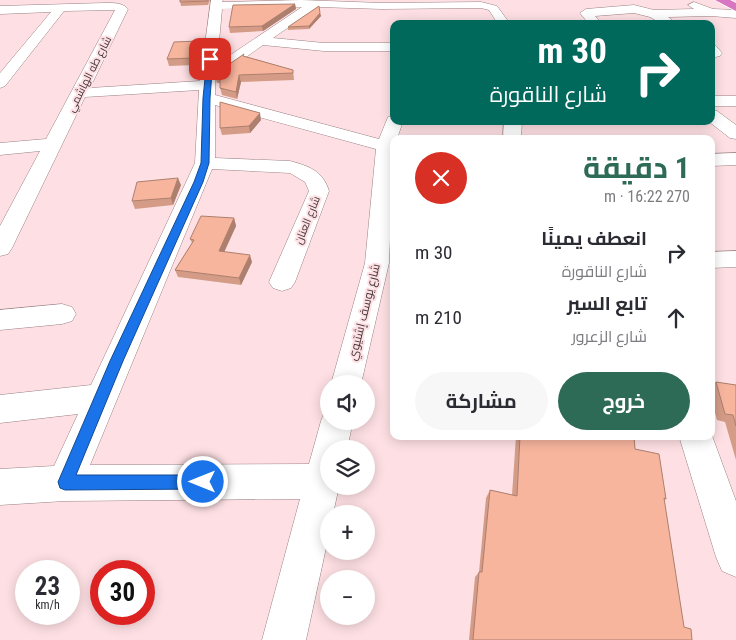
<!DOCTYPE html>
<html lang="ar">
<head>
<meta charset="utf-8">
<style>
  body { margin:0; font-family:"Roboto Condensed",Cairo,sans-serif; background:#f7f7f7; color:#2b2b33; direction:rtl; height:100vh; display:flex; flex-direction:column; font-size:19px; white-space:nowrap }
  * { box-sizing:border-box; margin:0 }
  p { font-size:16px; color:#7c7c81 }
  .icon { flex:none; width:28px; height:28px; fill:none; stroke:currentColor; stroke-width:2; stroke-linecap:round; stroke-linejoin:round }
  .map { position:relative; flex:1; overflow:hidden; direction:ltr }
  .panel { position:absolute; left:390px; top:135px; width:325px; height:305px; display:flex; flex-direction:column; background:#fff; border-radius:10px; box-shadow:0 2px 12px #0003; direction:rtl }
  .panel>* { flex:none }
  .guide { position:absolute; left:390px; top:20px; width:325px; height:105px; border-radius:10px; box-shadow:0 2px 12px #0003; direction:rtl; background:#00695c; color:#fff; overflow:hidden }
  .controls { position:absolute; left:320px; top:375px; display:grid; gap:10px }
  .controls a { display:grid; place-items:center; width:55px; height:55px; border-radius:50%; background:#fff; box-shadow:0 2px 12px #0003; font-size:25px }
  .speed { position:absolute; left:15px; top:560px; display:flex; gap:10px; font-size:25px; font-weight:700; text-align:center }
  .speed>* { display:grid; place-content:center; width:65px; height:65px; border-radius:50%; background:#fff; box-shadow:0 2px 12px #0003; line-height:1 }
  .speed small { font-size:12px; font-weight:400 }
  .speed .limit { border:8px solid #d22; background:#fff; color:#111 }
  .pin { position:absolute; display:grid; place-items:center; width:42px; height:42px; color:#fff; margin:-21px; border-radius:10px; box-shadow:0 2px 8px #0006 }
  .me { position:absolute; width:55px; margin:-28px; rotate:270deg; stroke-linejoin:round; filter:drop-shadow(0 0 4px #0008) }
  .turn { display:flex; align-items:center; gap:18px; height:105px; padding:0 25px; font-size:22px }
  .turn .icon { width:65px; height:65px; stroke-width:2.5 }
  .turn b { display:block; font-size:35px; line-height:42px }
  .round { display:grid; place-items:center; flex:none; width:52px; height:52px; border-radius:26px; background:#f7f7f7 }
  .head { display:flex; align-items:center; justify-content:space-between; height:85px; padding:0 25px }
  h1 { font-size:30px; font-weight:700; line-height:38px; color:#2e6b56 }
  .button { display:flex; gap:10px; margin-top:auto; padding:10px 25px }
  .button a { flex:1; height:58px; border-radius:30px; background:#2e6b56; color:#fff; font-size:20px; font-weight:700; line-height:58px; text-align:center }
  .button a+a { background:#f7f7f7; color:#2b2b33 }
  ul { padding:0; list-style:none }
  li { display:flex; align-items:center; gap:15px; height:65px; padding:0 25px }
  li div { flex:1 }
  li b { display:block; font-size:19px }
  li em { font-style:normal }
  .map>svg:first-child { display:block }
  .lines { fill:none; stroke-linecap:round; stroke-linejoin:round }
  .minor-casing { stroke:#9a8083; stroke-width:1 }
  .highway-casing { stroke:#fff; stroke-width:1 }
  .minor { fill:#fff; fill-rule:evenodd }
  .highway { fill:#d777c2; fill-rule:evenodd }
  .wall { fill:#d49c87 }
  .shaded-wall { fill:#ad7f6e }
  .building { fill:#f7b59d; stroke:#ad7f6e }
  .route { fill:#1a73e8; stroke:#114b97 }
  .labels { text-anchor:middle; stroke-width:4; stroke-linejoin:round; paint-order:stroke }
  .far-street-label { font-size:11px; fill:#413637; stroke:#fee0e4 }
  .street-label { font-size:12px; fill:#413637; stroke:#fee0e4 }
</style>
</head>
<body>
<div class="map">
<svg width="736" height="640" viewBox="0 0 736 640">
  <rect width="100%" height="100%" fill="#fee0e4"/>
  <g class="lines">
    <defs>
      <path id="minor" d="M211,0H223L222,2L301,0L382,3L481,2L497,6L510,24H498L489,10L481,8L382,9L318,7L273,38L324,43H394V51H324L263,45L215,79V95L379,139L388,117L394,116V121H403L397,139H394L389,263L361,384H331L365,263L376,149L215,105V158L290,161C309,166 323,171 329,191L295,282L291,288L282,291L273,288L269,282L309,191L305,182L290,173L212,169L90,465L309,464L321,421L325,411L329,409V421H353L347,449H329V486H339L333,514H329V534L306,640H262L300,499L65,501L0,505V469L54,466L78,414L0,423V395L91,385L195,163L199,90L85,97L12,248L8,254L0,256V226L40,151L0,155V143L46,139L115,10L64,11L5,86L0,88V73L51,12L0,14V6L104,3C112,3 122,2 128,9L90,88L200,81ZM302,7L217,64L222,9Z
        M694,2L713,9L736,10V18L711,16L668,17L677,24H662L650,17L634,13L595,16L602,24H589L580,13L586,9L634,5L654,10L694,9L688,5Z
        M711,45L716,46L722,53L720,56L711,58Z
        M711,96H736V106H711Z
        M711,110L717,111L736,125V139L730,138L708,121H711Z
        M504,121H522L521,139H503Z
        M736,153V165L711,166V154Z
        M736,251V267L711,268V252Z
        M62,304L72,307L76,314L72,321L62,324L0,330V310Z
        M711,433L736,501V577L722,571L716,557L679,436H711Z"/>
      <path id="highway" d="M715,0H730L736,3V11Z"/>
    </defs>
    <use href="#minor" class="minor-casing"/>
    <use href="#highway" class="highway-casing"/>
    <use href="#minor" class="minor"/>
    <use href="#highway" class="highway"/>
  </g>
  <path class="wall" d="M180,0H210L208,5L181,6Z
    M295,4L296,9L263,31L230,33L229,27Z
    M320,13L321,16L309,29L288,30V27Z
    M199,41L201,47L195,65L169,66L167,59Z
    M244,56L293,70L294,80L241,82L237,99L222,95L220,88V83H217L215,76Z
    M261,120L250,133L222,135L220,128Z
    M181,185L173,205L135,209L132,201Z
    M234,218L236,226L224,252L252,262L241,285L178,277L175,270L192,243L190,239Z
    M716,382L736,385V460L725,422L717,420L711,398V386Z
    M516,436H634L635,449L666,499L664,500L684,627L692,640H469L475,577L479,572L486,498L490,490L512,495Z"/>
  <path class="shaded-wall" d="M295,4L296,9L263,31L262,26Z
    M320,13L321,16L309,29V26Z
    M199,41L201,47L195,65L193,58Z
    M239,75L241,82L237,99L236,92Z
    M260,113L261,120L250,133L249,126Z
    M178,178L181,185L173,205L171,198Z
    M234,218L236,226L221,259L219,251Z
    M250,255L252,262L241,285L239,278Z"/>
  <path class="building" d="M180,0H208V1L180,2Z
    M295,4L262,26L229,27L233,5Z
    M319,6L320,13L309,26L288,27Z
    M199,41L193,58L167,59L174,42Z
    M244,54L243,56L293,70V73L239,75L236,92L220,88V76H215V74Z
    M220,102L260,113L249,126L220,128Z
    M178,178L171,198L132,201L137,182Z
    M201,216L234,218L219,251L250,255L239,278L175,270L194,240L190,239Z
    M716,382L736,385V426L733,415L725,414Z
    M520,436H634L635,449L659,454L666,499L664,498L684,627L691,629L692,640H473L479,572H482L490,490L517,496Z"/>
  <path class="route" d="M210,58L213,59L210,98L209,163L203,182L123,361L76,475H203L208,477L211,482L208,487L203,489L65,490L60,488L58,482L110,361L194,182L201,163L203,98L207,59Z"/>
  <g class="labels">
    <g class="far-street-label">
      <text transform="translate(89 74) rotate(-63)" y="4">شارع طه الهاشمي</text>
      <text transform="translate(307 220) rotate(-68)" y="4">شارع العنان</text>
    </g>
    <g class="street-label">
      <text transform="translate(364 312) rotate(-76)" y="4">شارع يوسف إشتيوي</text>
    </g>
  </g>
</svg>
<div class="controls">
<a><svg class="icon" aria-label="sound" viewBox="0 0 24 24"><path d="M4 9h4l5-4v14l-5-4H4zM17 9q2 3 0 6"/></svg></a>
<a><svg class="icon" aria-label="layers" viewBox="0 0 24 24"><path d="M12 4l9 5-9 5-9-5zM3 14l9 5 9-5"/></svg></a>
<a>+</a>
<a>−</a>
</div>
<div class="speed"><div>23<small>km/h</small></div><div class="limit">30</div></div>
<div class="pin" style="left:210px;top:59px;background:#d93025"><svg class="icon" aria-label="arrive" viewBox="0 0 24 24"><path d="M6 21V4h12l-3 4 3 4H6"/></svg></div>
<svg class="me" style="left:203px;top:482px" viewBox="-20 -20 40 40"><circle r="17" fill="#1a73e8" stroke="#fff" stroke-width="3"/><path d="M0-11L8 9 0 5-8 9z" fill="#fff"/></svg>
<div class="guide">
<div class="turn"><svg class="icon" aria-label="right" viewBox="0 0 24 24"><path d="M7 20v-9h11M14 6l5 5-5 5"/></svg><div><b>30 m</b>شارع الناقورة</div></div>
</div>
<section class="panel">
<div class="head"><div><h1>1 دقيقة</h1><p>270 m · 16:22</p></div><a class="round" style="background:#d93025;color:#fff"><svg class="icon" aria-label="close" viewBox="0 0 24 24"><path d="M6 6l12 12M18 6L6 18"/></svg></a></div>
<ul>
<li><svg class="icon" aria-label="right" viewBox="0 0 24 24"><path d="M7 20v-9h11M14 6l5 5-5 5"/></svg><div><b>انعطف يمينًا</b><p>شارع الناقورة</p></div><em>30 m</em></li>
<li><svg class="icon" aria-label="ahead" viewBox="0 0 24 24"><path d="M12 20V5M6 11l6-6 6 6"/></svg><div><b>تابع السير</b><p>شارع الزعرور</p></div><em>210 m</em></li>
</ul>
<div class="button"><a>خروج</a><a>مشاركة</a></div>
</section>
</div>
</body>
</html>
